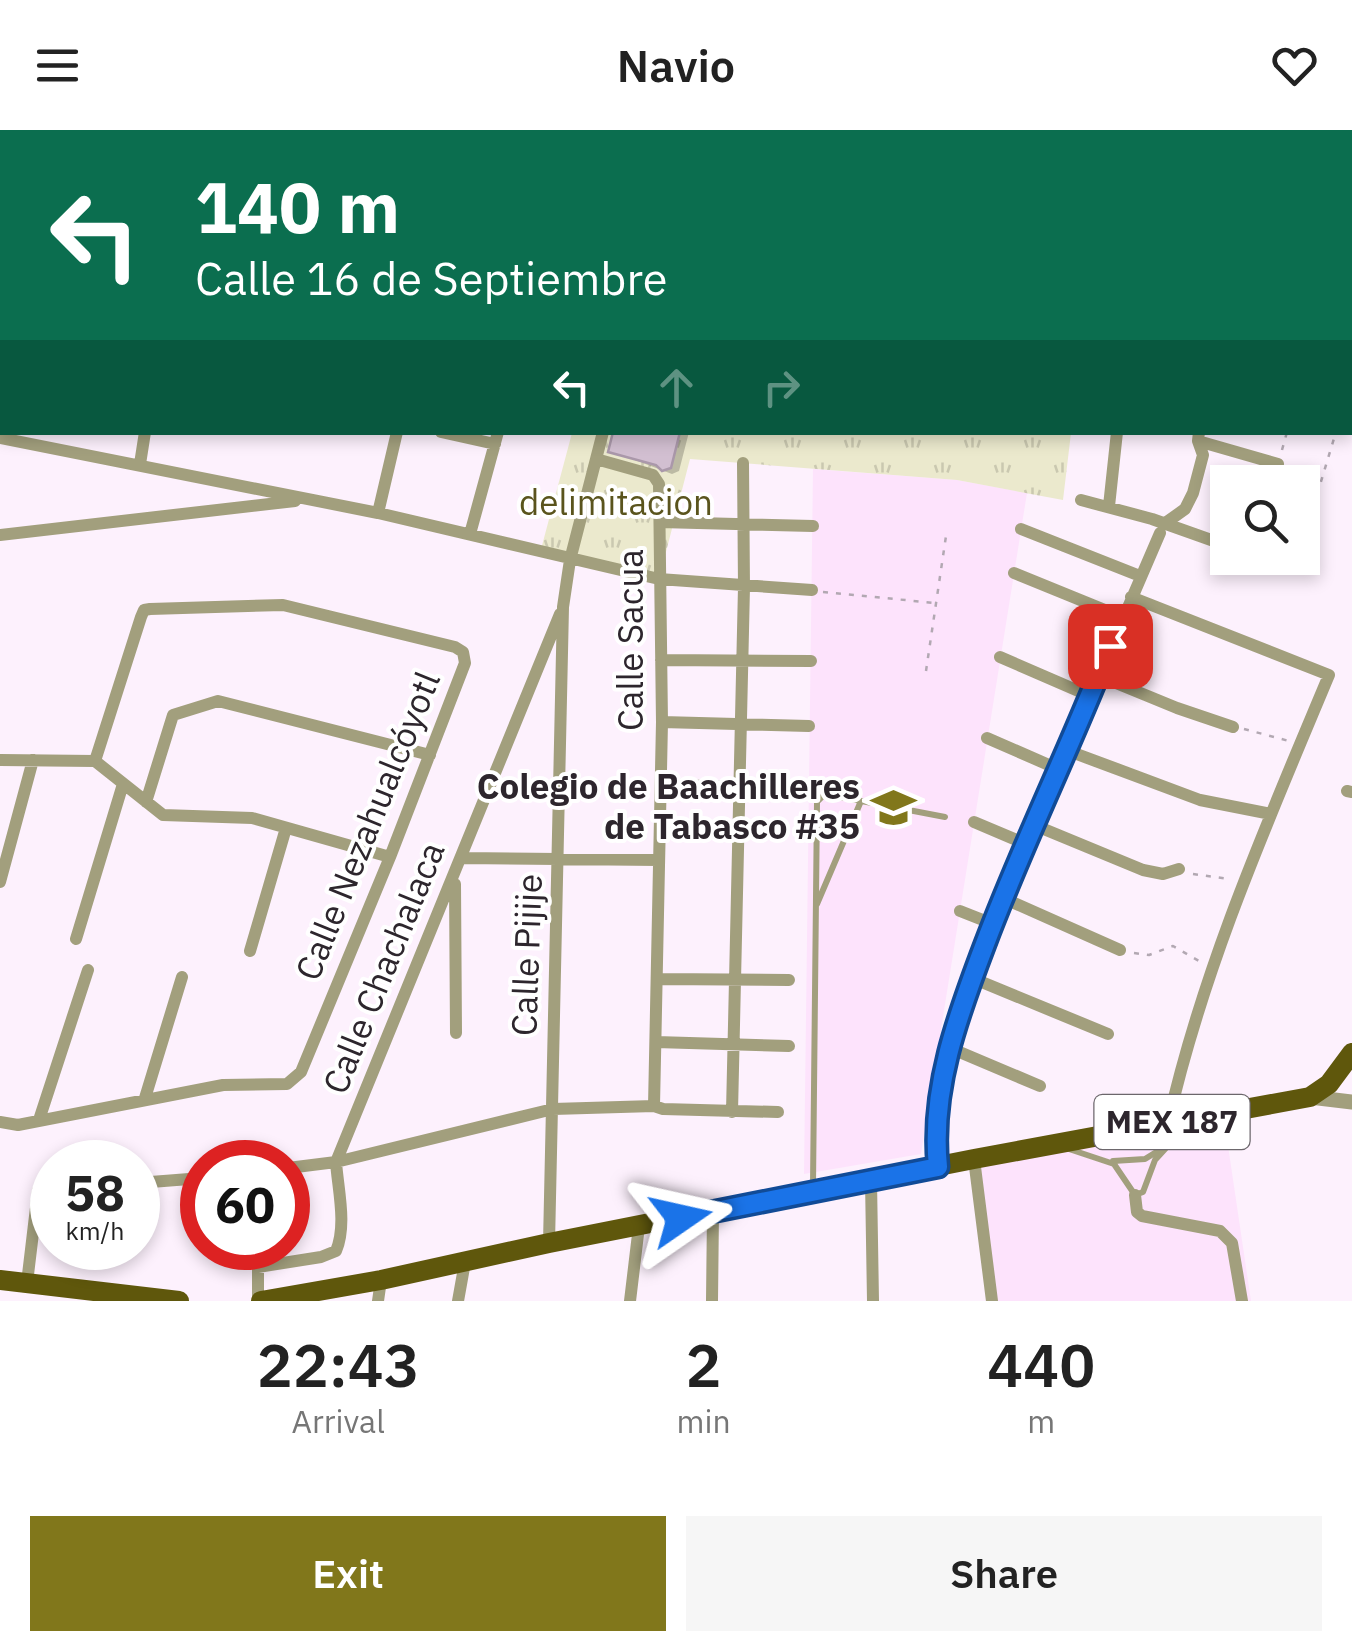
<!DOCTYPE html>
<html lang="en">
<head>
<meta charset="utf-8">
<style>
  body { margin:0; font-family:"IBM Plex Sans",sans-serif; background:#f6f6f6; color:#222; height:100vh; display:flex; flex-direction:column; font-size:38px; white-space:nowrap }
  * { box-sizing:border-box; margin:0 }
  p { font-size:32px; color:#767676 }
  .icon { flex:none; width:55px; height:55px; fill:none; stroke:currentColor; stroke-width:2; stroke-linecap:round; stroke-linejoin:round }
  .map { position:relative; height:1171px; overflow:hidden }
  .sheet { display:flex; flex-direction:column; background:#fff; flex:1 }
  .sheet>* { flex:none }
  .hud { position:absolute; left:0px; top:0px; width:1352px; height:305px; box-shadow:0 5px 15px #0003; background:#0b6e4f; color:#fff; overflow:hidden }
  .buttons { position:absolute; left:1210px; top:335px; display:grid; gap:20px }
  .buttons a { display:grid; place-items:center; width:110px; height:110px; border-radius:0px; background:#fff; box-shadow:0 5px 15px #0003; font-size:50px }
  .speed { position:absolute; left:30px; top:1010px; display:flex; gap:20px; font-size:50px; font-weight:700; text-align:center }
  .speed>* { display:grid; place-content:center; width:130px; height:130px; border-radius:50%; background:#fff; box-shadow:0 5px 15px #0003; line-height:1 }
  .speed small { font-size:25px; font-weight:400 }
  .speed .limit { border:15px solid #d22; background:#fff; color:#111 }
  .pin { position:absolute; display:grid; place-items:center; width:85px; height:85px; color:#fff; margin:-42px; border-radius:20px; box-shadow:0 5px 15px #0006 }
  .me { position:absolute; width:110px; margin:-55px; rotate:79deg; stroke-linejoin:round; filter:drop-shadow(0 0 8px #0008) }
  .turn { display:flex; align-items:center; gap:35px; height:210px; padding:0 30px; font-size:45px }
  .turn .icon { width:130px; height:130px; stroke-width:2.5 }
  .turn b { display:block; font-size:70px; line-height:85px }
  .lanes { display:flex; align-items:center; height:95px; padding:0 30px; background:#0003; justify-content:center; gap:50px; direction:ltr }
  .lanes .off { opacity:.35 }
  .eta { display:flex; justify-content:space-evenly; align-items:center; height:170px; text-align:center }
  .eta b { font-size:60px; font-weight:600; line-height:70px }
  .button { display:flex; gap:20px; margin-top:auto; padding:20px 30px }
  .button a { flex:1; height:115px; border-radius:0px; background:#81771b; color:#fff; font-size:40px; font-weight:600; line-height:115px; text-align:center }
  .button a+a { background:#f6f6f6; color:#222 }
  header { display:flex; justify-content:space-between; align-items:center; height:130px; padding:0 30px; background:#fff; font-size:45px; font-weight:600 }
  .map>svg:first-child { display:block }
  .built { fill:#fde3fc }
  .grass { fill:#ebe9cd }
  .park { fill:url(#park-tufts) }
  .shadow { fill:#0003 }
  .building { fill:#d2bfd1; stroke:#aa98aa; stroke-width:2.5 }
  .lines { fill:none; stroke-linecap:round; stroke-linejoin:round }
  .path { stroke:#b2a8b2; stroke-width:2.5; stroke-dasharray:5 8; stroke-linecap:butt }
  .service { stroke:#a29f7d; stroke-width:6 }
  .minor { stroke:#a29f7d; stroke-width:12 }
  .tertiary { stroke:#a29f7d; stroke-width:15 }
  .primary { stroke:#5f570c; stroke-width:20 }
  .route-casing { stroke:#114b97; stroke-width:25 }
  .route { stroke:#1a73e8; stroke-width:18 }
  .labels { text-anchor:middle; stroke-width:8; stroke-linejoin:round; paint-order:stroke }
  .shield { fill:#fff; stroke:#6c676c; stroke-width:2.5 }
  .shield-label { font-size:32px; font-weight:bold; fill:#2d262d }
  .park-label { font-size:35px; fill:#5a541d; stroke:#fff }
  .street-label { font-size:35px; fill:#2d262d; stroke:#fff }
  .poi-label { font-size:35px; font-weight:bold; fill:#2d262d; stroke:#fff; text-anchor:end }
</style>
</head>
<body>
<header><svg class="icon" aria-label="menu" viewBox="0 0 24 24"><path d="M4 6h16M4 12h16M4 18h16"/></svg>Navio<svg class="icon" aria-label="heart" viewBox="0 0 24 24"><path d="M12 20l-8-8c-3-5 5-10 8-4 3-6 11-1 8 4z"/></svg></header>
<div class="map">
<svg width="1352" height="1171" viewBox="0 0 1352 1171">
  <defs>
    <pattern id="park-tufts" width="24" height="20" patternUnits="userSpaceOnUse" patternTransform="scale(2.5)"><rect width="24" height="20" fill="#ebe9cd"/><path d="M3 7l-1-3M5 7V3M7 7l1-3M15 17l-1-3M17 17v-4M19 17l1-3" fill="none" stroke="#cac8b0"/></pattern>
  </defs>
  <rect width="100%" height="100%" fill="#fdf1fd"/>
  <path class="built" d="M813,339L957,350L1027,363L921,1024L804,1044Z
    M1223,982L1251,1171H992L974,1029Z"/>
  <path class="grass" d="M389,0H680L388,2Z"/>
  <path class="park" d="M650,0H1094L650,2Z
    M572,303H1071L1063,370L957,350L690,329L659,449L540,423Z"/>
  <path class="shadow" d="M202,0H387L201,2Z
    M615,302H689L679,341L672,344L611,321Z"/>
  <path class="building" d="M613,302H680L671,338L662,341L656,335L608,322Z"/>
  <g class="lines">
    <path class="path" d="M1277,2V0
      M1282,320L1287,302
      M1289,337L1320,345
      M1302,414L1336,302
      M1260,428L1295,440L1299,428
      M823,462L935,473
      M926,541L946,406
      M1244,599L1289,611
      M1193,744L1229,749
      M1134,823L1149,825L1173,816L1199,831"/>
    <path class="service" d="M859,2V0
      M945,2L946,0
      M1041,2V0
      M817,774L861,671
      M1069,1019L1114,1034L1135,1065L1143,1062L1155,1030L1166,1018
      M1113,1031L1145,1029L1200,995
      M813,1055L817,672L825,664L945,687"/>
    <path class="minor" d="M388,2L389,0
      M679,2L680,0
      M1143,2V0
      M1222,2L1223,0
      M0,102L2,101
      M1350,182L1352,173
      M0,207H2
      M441,302L495,314
      M0,308L378,383L659,449L812,460
      M1198,311L1278,334
      M596,329L653,345L659,354L662,592L654,976
      M140,334L145,302
      M1081,370L1152,389L1228,416
      M1109,376L1117,302
      M378,383L397,302
      M660,392L813,396
      M1164,394L1185,379L1193,363L1203,325L1198,311L1199,302
      M1021,399L1140,446
      M470,404L498,302
      M0,405L295,371
      M1014,443L1122,487
      M1131,467L1329,545C1268,691 1203,838 1168,993
      M1000,527L1090,566
      M661,530L811,531
      M1099,546L1177,578L1233,597
      M662,592L809,596
      M987,608L1058,639
      M1066,620L1200,670L1271,684
      M0,630L95,631L163,685L252,688L390,727
      M661,654L809,661
      M1347,661L1352,662
      M146,672L173,585L218,571L430,625
      M974,692L1026,714
      M1034,695L1143,740L1163,744L1179,739
      M462,728L659,730
      M0,752L33,630
      M455,754L456,903
      M1003,768L1120,820
      M960,781L993,794
      M76,809L123,654
      M250,821L286,698
      M972,848L1108,904
      M658,849L789,850
      M656,912L789,916
      M950,918L1040,956
      M145,968L182,847
      M732,982L744,457L743,333
      M39,990L88,840
      M0,992L18,995L223,955L287,954L301,942L390,727L465,533L463,522L455,517L283,475L150,479L144,480L141,487L95,631
      M974,1029L992,1171
      M938,1037L935,994L962,874L1003,768L1160,403
      M288,1038L336,1032L553,979L654,976L663,979L778,982
      M871,1051L873,1171
      M138,1053L202,1048
      M1135,1065L1137,1082L1142,1086L1220,1101L1232,1113L1242,1171
      M549,1113L563,477L570,430L603,302
      M27,1153L38,1061L52,1060
      M258,1171V1137L321,1127L336,1121C347,1095 338,1060 336,1032L560,484
      M378,1171L381,1150
      M458,1171L465,1132
      M630,1171L639,1096
      M712,1171L713,1082"/>
    <path class="tertiary" d="M1310,967L1352,972"/>
    <path class="primary" d="M0,1150L179,1171
      M261,1171L381,1150L549,1113L974,1029L1310,967L1329,954L1352,923"/>
  </g>
  <g class="lines">
    <defs>
      <path id="route" d="M681,1088L938,1037C930,960 958,885 985,814C1023,713 1071,616 1110,516"/>
    </defs>
    <use href="#route" class="route-casing"/>
    <use href="#route" class="route"/>
  </g>
  <defs>
    <symbol id="school-bare" viewBox="-9 -9 18 18"><path d="M0-5L7-2L0 1L-7-2ZM-4 1L0 2.5L4 1V4Q0 6-4 4Z" fill="#81771b" stroke="#fff" stroke-width="2.5" paint-order="stroke"/></symbol>
  </defs>
  <g fill-rule="evenodd">
    <use href="#school-bare" x="862" y="646" width="63" height="63"/>
  </g>
  <g class="labels">
    <rect class="shield" x="1094.5" y="965" width="155" height="54" rx="8"/>
    <g class="shield-label">
      <text x="1172" y="1003">MEX 187</text>
    </g>
    <g class="park-label">
      <text x="616" y="385">delimitacion</text>
    </g>
    <g class="street-label">
      <text transform="translate(631 510) rotate(-90)" y="12">Calle Sacua</text>
      <text transform="translate(368 696) rotate(-68)" y="12">Calle Nezahualcóyotl</text>
      <text transform="translate(527 825) rotate(-88)" y="12">Calle Pijije</text>
      <text transform="translate(384 838) rotate(-68)" y="12">Calle Chachalaca</text>
    </g>
    <g class="poi-label">
      <text x="860" y="669">Colegio de Baachilleres<tspan x="860" dy="40">de Tabasco #35</tspan></text>
    </g>
  </g>
</svg>
<div class="buttons">
<a><svg class="icon" aria-label="search" viewBox="0 0 24 24"><circle cx="10" cy="10" r="6"/><path d="M15 15l6 6"/></svg></a>
</div>
<div class="speed"><div>58<small>km/h</small></div><div class="limit">60</div></div>
<div class="pin" style="left:1110px;top:516px;background:#d93025"><svg class="icon" aria-label="arrive" viewBox="0 0 24 24"><path d="M6 21V4h12l-3 4 3 4H6"/></svg></div>
<svg class="me" style="left:681px;top:1088px" viewBox="-20 -20 40 40"><path d="M0-17L14 15 0 8-14 15z" fill="#1a73e8" stroke="#fff" stroke-width="4"/></svg>
<div class="hud">
<div class="turn"><svg class="icon" aria-label="left" viewBox="0 0 24 24"><path d="M17 20v-9H6M10 6l-5 5 5 5"/></svg><div><b>140 m</b>Calle 16 de Septiembre</div></div>
<div class="lanes"><svg class="icon" aria-label="left" viewBox="0 0 24 24"><path d="M17 20v-9H6M10 6l-5 5 5 5"/></svg><svg class="icon off" aria-label="ahead" viewBox="0 0 24 24"><path d="M12 20V5M6 11l6-6 6 6"/></svg><svg class="icon off" aria-label="right" viewBox="0 0 24 24"><path d="M7 20v-9h11M14 6l5 5-5 5"/></svg></div>
</div>
</div>
<section class="sheet">
<div class="eta">
<div><b>22:43</b><p>Arrival</p></div>
<div><b>2</b><p>min</p></div>
<div><b>440</b><p>m</p></div>
</div>
<div class="button"><a>Exit</a><a>Share</a></div>
</section>
</body>
</html>
